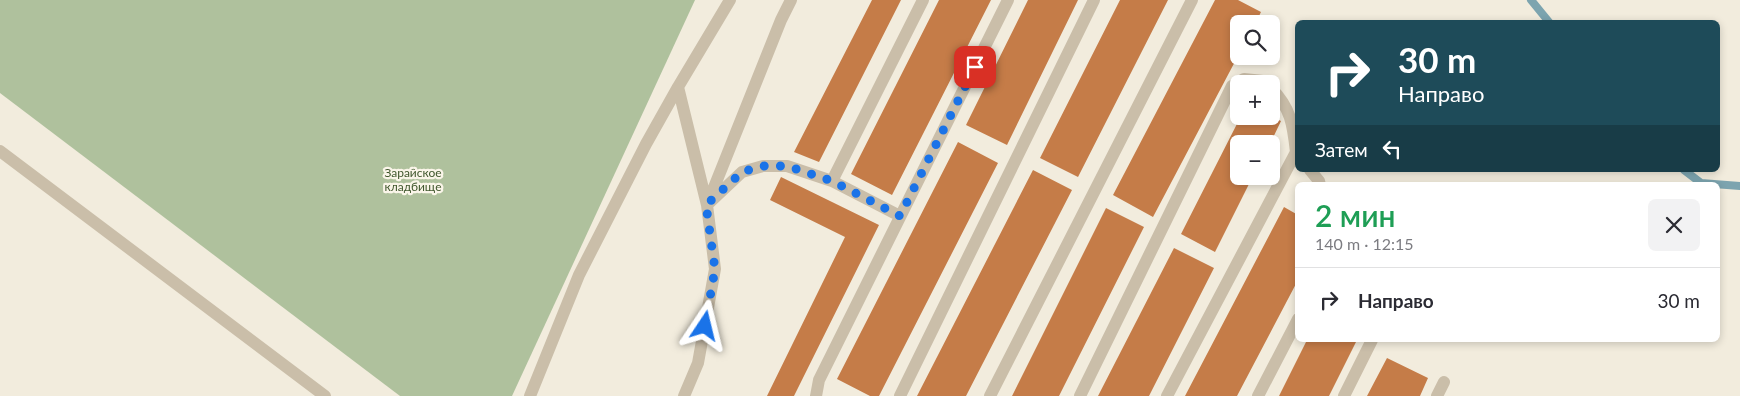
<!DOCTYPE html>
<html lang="ru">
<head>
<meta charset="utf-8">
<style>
  body { margin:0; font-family:Lato,sans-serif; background:#f2f2f3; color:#2b2b33; height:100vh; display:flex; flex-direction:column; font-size:19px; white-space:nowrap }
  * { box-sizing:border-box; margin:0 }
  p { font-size:16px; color:#7c7c81 }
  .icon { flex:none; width:28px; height:28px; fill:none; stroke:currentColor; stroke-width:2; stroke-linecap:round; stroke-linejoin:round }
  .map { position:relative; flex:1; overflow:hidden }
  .drawer { position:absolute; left:1295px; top:182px; width:425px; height:160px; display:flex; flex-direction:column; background:#fff; border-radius:8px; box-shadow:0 2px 8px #0003 }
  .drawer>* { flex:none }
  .top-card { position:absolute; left:1295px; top:20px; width:425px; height:152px; border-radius:8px; box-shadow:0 2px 8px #0003; background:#1e4b59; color:#fff; overflow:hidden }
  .tools { position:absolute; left:1230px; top:15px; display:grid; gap:10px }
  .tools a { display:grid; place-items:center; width:50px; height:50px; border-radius:8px; background:#fff; box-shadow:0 2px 8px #0003; font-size:25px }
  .pin { position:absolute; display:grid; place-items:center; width:42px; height:42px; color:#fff; margin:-21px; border-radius:10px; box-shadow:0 2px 8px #0006 }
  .me { position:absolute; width:55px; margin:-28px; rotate:10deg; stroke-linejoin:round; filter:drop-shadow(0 0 4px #0008) }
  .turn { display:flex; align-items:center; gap:18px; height:105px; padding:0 20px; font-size:22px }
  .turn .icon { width:65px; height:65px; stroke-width:2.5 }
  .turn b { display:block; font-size:35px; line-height:42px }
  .then { display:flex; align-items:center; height:48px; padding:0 20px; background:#0003; gap:10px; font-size:19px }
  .round { display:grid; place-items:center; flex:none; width:52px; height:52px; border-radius:8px; background:#f2f2f3 }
  .head { display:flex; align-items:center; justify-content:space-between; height:85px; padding:0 20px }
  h1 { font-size:30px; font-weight:600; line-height:38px; color:#1e9e55 }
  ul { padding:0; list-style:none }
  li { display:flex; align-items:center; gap:15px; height:65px; padding:0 20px; border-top:1px solid #e1e1e2 }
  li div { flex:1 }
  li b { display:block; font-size:19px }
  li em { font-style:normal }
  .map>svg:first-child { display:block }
  .green { fill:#afc19d }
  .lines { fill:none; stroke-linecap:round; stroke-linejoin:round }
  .stream { stroke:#7ca4af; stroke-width:8 }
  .building { fill:#c57c48 }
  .minor { stroke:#cabea9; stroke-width:12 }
  .route { stroke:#1a73e8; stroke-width:9; stroke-dasharray:0 16.2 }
  .labels { text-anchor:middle; stroke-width:4.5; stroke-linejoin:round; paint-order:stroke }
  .park-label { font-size:12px; fill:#3f562c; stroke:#faf5e9 }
</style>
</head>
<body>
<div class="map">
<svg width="1740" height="396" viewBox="0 0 1740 396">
  <rect width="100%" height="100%" fill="#f2ecdd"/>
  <path class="green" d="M0,0H695L512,396H400L0,93Z"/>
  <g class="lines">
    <path class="stream" d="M1531,0L1549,22
      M1684,170L1701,183L1740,186"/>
  </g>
  <path class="building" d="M872,0H901L819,162L794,152Z
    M939,0H991L892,195L851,174Z
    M1028,0H1078L1007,145L966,125Z
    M1120,0H1168L1078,177L1040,158Z
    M1215,0H1238L1261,12L1255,24H1239V54L1153,217L1113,195Z
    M1241,116H1271L1281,121L1270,144H1239V176H1253L1215,252L1181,234Z
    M958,142L998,163L879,396H870L837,379Z
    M1033,170L1072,190L966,396H917Z
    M781,177L879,225L794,396H767L845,237L770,200Z
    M1284,207L1298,215V280L1237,396H1185Z
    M1106,208L1144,227L1059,396H1012Z
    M1174,248L1214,268L1149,396H1098Z
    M1307,340H1357L1329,396H1279Z
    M1387,358L1428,378L1420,396H1367Z"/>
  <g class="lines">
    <path class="minor" d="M730,0L678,87L707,205L742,172L763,166H787L832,181L900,216
      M1271,88C1291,108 1293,125 1296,152L1298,154
      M0,151L325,396
      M1310,170L1319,181L1320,185
      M832,181L923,0
      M530,396L579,275L646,144L678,87
      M684,396L698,363L715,269L707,205L781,20L791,0
      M816,396L819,380L1008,0
      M900,396L1094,0
      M990,396L1192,0
      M1080,396L1232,86L1244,79L1263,81L1266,84
      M1167,396L1296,152
      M1258,396L1298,319
      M1344,396L1372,340
      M1437,396L1444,382"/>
  </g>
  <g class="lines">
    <path class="route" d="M705,326L715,269L706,205L742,172L763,166H787L832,181L900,216L975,67"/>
  </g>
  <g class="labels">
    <g class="park-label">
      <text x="413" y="177">Зарайское<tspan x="413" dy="14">кладбище</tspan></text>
    </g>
  </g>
</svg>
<div class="tools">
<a><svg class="icon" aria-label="search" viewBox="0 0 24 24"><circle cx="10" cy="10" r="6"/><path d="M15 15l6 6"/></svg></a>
<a>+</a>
<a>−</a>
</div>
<div class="pin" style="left:975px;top:67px;background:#d93025"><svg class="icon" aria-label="arrive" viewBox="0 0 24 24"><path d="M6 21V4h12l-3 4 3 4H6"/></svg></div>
<svg class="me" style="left:705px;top:326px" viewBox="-20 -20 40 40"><path d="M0-17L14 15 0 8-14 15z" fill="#1a73e8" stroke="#fff" stroke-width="4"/></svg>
<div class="top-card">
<div class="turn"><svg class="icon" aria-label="right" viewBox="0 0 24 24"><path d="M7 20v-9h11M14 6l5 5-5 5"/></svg><div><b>30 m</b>Направо</div></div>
<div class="then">Затем<svg class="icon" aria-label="left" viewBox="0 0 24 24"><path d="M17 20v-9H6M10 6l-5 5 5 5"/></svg></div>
</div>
<section class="drawer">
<div class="head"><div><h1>2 мин</h1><p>140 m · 12:15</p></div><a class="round"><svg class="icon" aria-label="close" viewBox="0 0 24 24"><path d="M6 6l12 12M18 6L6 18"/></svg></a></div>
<ul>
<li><svg class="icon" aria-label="right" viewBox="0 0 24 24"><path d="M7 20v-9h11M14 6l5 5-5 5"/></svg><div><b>Направо</b></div><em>30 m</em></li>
</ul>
</section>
</div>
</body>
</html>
